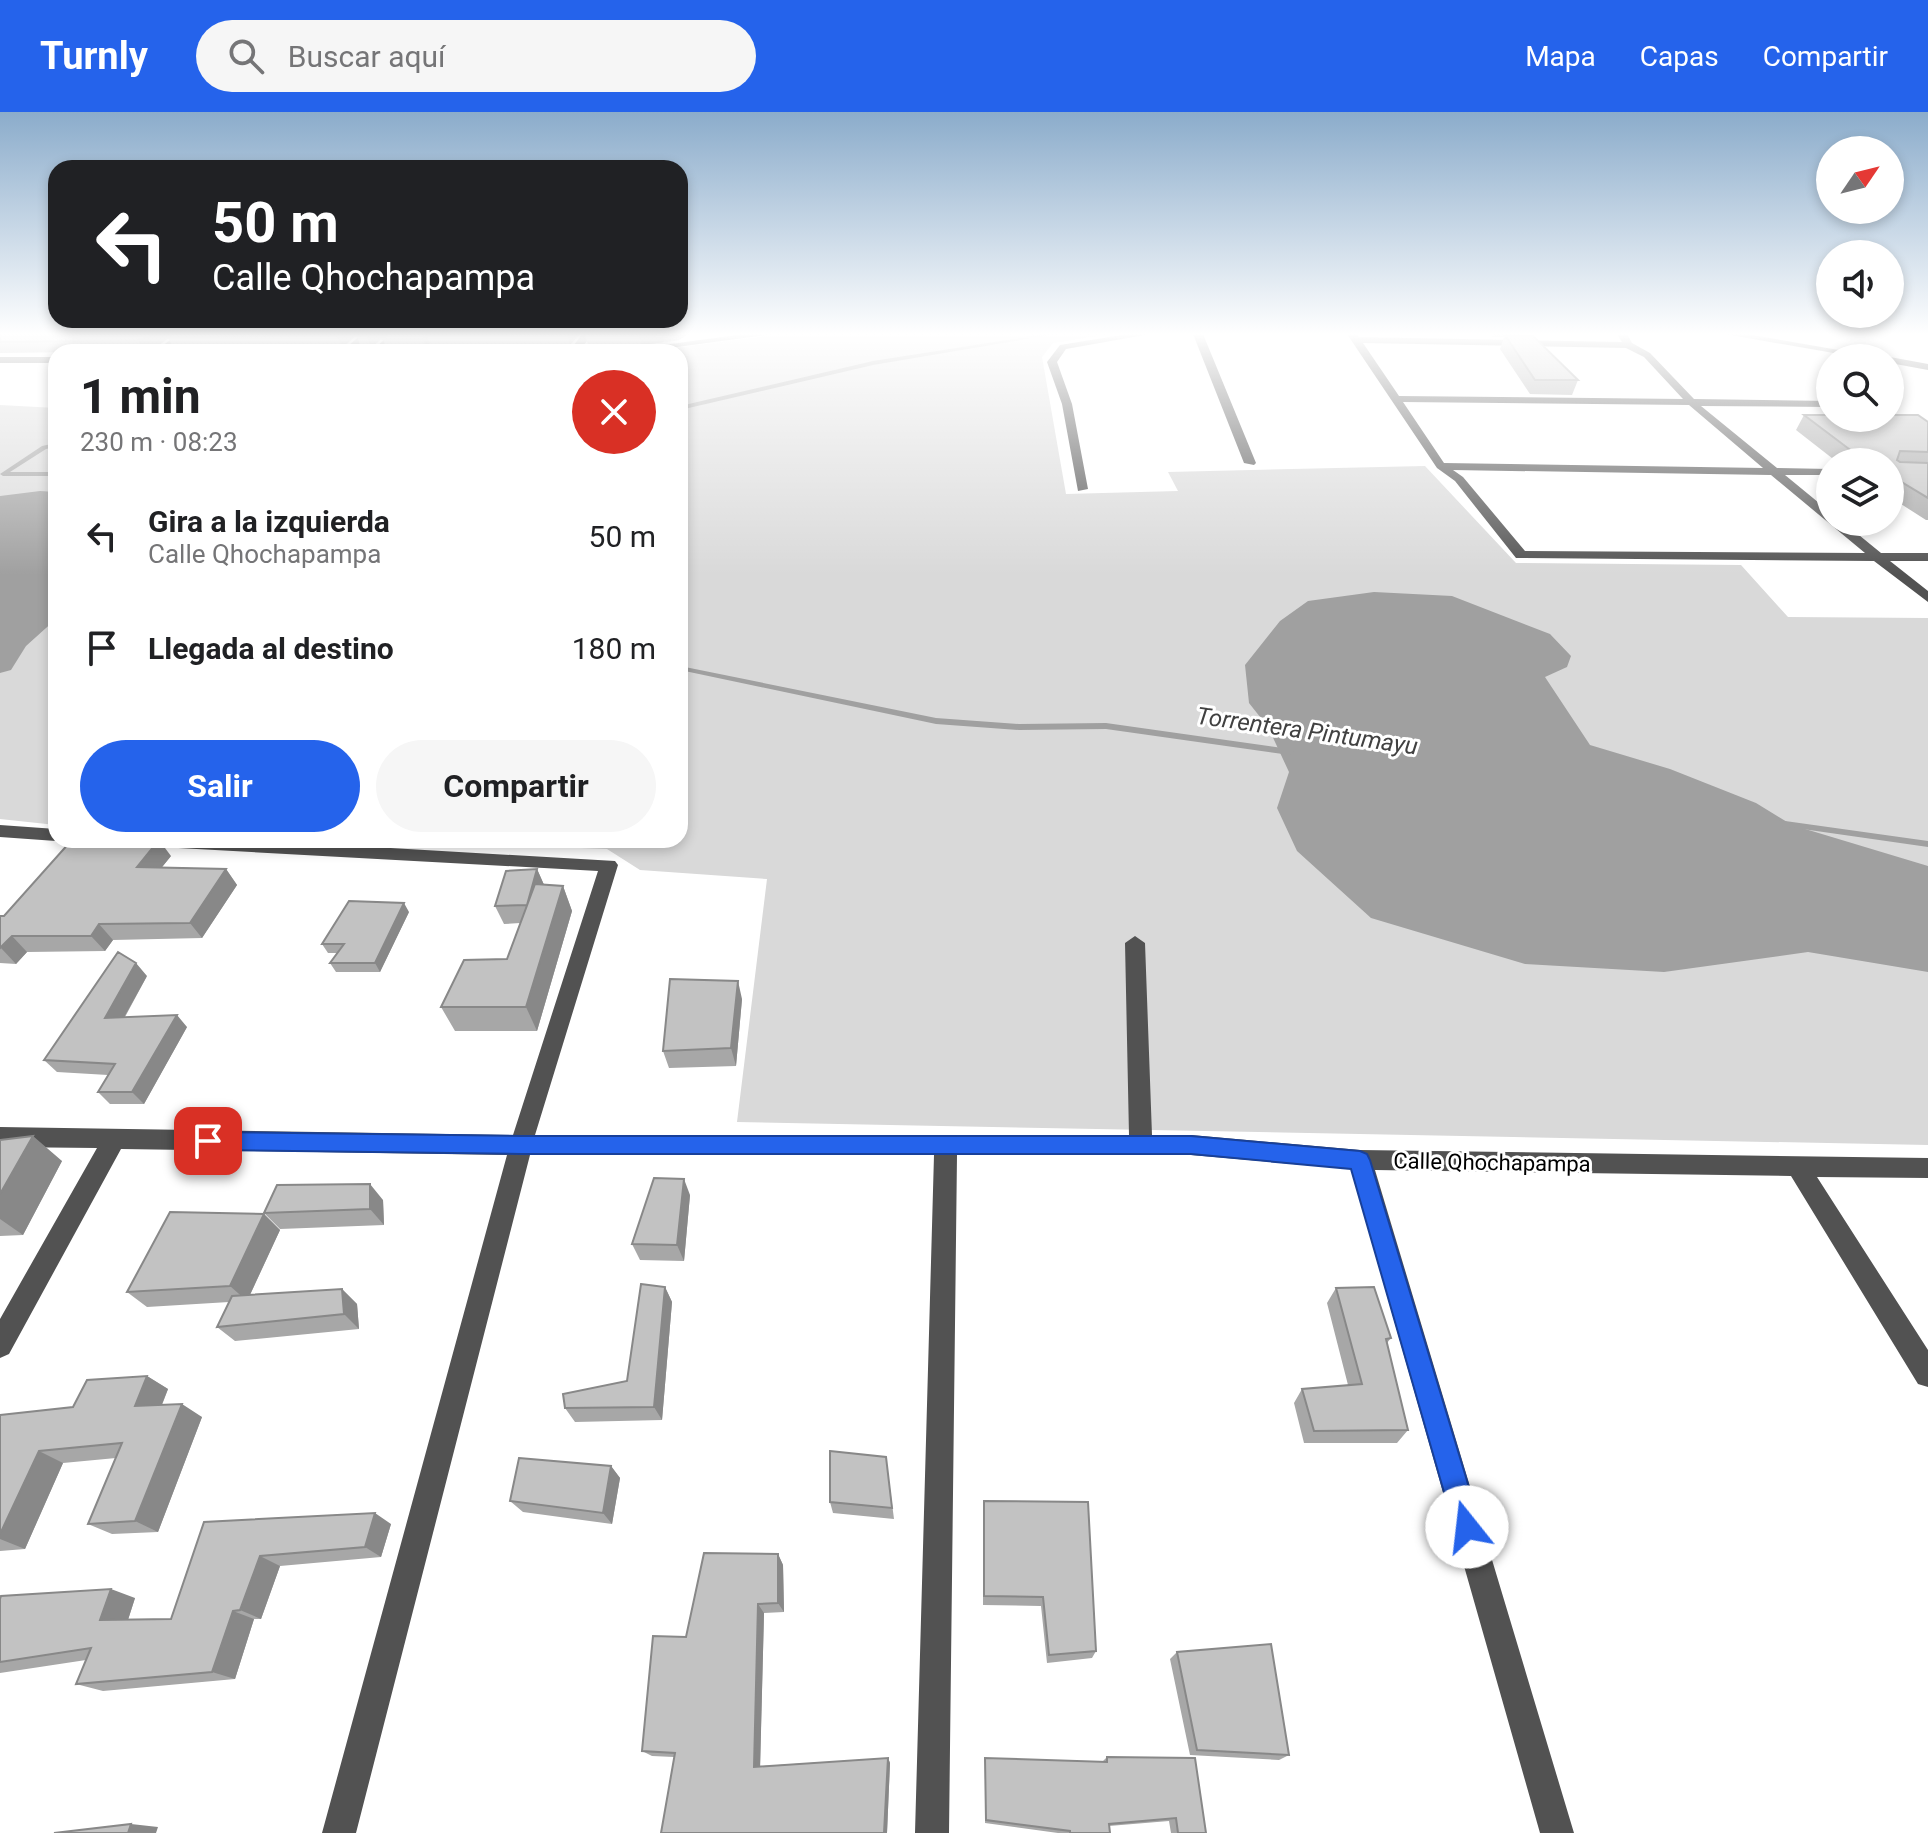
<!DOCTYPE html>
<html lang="es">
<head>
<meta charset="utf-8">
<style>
  body { margin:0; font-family:Roboto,sans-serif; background:#f6f6f6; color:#202124; height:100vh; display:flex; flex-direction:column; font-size:30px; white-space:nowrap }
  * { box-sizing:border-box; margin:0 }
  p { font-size:26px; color:#757577 }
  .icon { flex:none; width:44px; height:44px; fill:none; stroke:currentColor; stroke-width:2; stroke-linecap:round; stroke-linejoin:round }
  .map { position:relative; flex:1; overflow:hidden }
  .sheet { position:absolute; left:48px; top:232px; width:640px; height:504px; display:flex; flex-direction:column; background:#fff; border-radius:24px; box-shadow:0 4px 12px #0003 }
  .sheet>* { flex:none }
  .hud { position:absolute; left:48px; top:48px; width:640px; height:168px; border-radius:24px; box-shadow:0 4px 12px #0003; background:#202124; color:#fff; overflow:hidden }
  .needle { width:52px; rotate:55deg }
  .controls { position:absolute; left:1816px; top:24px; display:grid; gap:16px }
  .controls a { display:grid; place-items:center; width:88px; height:88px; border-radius:50%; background:#fff; box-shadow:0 4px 12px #0003; font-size:40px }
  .pin { position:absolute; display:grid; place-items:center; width:68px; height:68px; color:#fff; margin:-34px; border-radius:16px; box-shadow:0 4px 12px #0006 }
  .me { position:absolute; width:88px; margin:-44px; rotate:344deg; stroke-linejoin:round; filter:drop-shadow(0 0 6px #0008) }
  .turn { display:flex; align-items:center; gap:28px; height:168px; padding:0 32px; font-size:36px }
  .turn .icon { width:104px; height:104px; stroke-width:2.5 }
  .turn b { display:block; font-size:56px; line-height:68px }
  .round { display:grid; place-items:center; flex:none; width:84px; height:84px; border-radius:42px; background:#f6f6f6 }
  .overview { display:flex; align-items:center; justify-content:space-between; height:136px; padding:0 32px }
  h1 { font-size:48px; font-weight:700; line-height:60px }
  .primary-button { display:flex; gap:16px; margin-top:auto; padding:16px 32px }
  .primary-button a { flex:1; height:92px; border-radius:48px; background:#2563eb; color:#fff; font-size:32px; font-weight:700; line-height:92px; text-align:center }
  .primary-button a+a { background:#f6f6f6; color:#202124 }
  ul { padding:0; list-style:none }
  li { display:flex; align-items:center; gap:24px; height:112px; padding:0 32px }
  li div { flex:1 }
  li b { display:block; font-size:30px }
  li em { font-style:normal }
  header { display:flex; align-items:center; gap:48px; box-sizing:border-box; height:112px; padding:0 40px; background:#2563eb; color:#fff }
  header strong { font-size:38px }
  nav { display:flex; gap:44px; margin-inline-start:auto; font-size:28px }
  .search { width:560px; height:72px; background:#f6f6f6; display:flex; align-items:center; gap:20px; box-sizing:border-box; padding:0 28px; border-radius:44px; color:#757577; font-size:30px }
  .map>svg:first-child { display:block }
  .green { fill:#d9d9d9 }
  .water { fill:#a0a0a0 }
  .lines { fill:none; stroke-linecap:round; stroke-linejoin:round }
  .stream { fill:#a0a0a0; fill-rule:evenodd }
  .minor { fill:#525252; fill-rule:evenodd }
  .wall { fill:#a7a7a7 }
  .shaded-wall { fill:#888 }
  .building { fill:#c2c2c2; stroke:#888; stroke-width:2 }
  .route { fill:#2563eb; stroke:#184099; stroke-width:2 }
  .labels { text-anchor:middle; stroke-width:6; stroke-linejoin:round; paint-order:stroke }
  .street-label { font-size:22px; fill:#000; stroke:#fff }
  .water-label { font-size:24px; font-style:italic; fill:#414141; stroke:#fff }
</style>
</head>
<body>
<header>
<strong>Turnly</strong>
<div class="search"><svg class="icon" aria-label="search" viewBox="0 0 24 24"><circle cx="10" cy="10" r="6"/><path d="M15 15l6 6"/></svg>Buscar aquí</div>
<nav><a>Mapa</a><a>Capas</a><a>Compartir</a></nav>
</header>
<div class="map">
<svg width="1928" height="1721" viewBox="0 0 1928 1721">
  <rect width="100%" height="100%" fill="#fff"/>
  <path class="green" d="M782,222H1110L1053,231L1042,245L1066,382L1178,379L1168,360L1425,354L1516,451L1741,453L1788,505L1928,506V1033L737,1010L767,767L640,758L607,737L364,728H680V240H644Z
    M0,293L56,296V713L0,707Z"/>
  <path class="water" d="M40,379L56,380V507L26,534L11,558L0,561V384Z
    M1374,480L1452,484L1550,522L1571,544L1567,555L1545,565L1590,633L1670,657L1756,691L1792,713L1928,754V860L1808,840L1664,860L1525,852L1371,806L1297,739L1277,696L1289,660L1268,615L1249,591L1245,553L1280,509L1308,489Z"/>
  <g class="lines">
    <path class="stream" d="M1045,222H1056L873,253L680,298V294L873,249Z
      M56,331V335L46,337L10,360H56V364H3L0,362L42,334Z
      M680,554L936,606L1019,612L1106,611L1290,637L1294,640L1290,643L1106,617L1019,618L936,612L680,558Z
      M1778,708L1928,729V735L1775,713L1773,711Z"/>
    <path class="minor" d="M178,222H189L165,240H154Z
      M362,222H372L352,240H341Z
      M390,222H400L381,240H371Z
      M582,222H592L579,240H569Z
      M745,222H773L640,240H611Z
      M1128,222H1150L1066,237L1057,250L1072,292L1088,377L1078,379L1062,292L1047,250L1060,233Z
      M1193,222H1203L1256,351L1254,353L1244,351Z
      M1347,222H1357L1359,225L1622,230L1617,222H1627L1632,231L1650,241L1694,287L1830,289V295L1701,294L1777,356L1830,357V363H1785L1830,400V410H1843L1881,441H1928V449H1890L1928,479V490L1874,449L1516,446L1455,369L1437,356ZM1363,231L1626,236L1644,245L1683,287L1399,284ZM1403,290L1689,293L1763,356L1444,351ZM1453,358L1771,363L1865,441L1525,439L1463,365Z
      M1725,222H1747L1885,246H1862Z
      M0,245H56V251H0Z
      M1890,245L1928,252V258L1890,251V246H1887Z
      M1890,289L1897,290L1898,292L1890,295Z
      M0,713L56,717V728H59L56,729L0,725Z
      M133,728H252L615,749L618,753L535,1023H1129L1125,831L1135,824L1145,831L1152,1023H1191L1360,1038L1928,1046V1066L1817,1065L1928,1238V1275L1918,1272L1791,1064L1375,1058L1574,1721H1540L1351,1057L1191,1043H957L949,1721H915L934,1043H530L356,1721H322L507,1043L121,1037L9,1242L0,1246V1207L97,1036L0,1035V1015L513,1023L598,759L142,734Z"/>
  </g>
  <path class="wall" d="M0,222H358L342,236L174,237L168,226L154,237L144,239L0,241Z
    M387,222L371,236H361L357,224Z
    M388,222H580L570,233L431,235L427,238H387L383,227Z
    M585,222H689L679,228L641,233H588Z
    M1491,222H1517L1516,223L1578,268L1572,283L1530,282L1500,237L1504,225H1493Z
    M1804,303L1928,310V408H1926L1890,385V350H1837L1796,318Z
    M171,744L162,755L226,757L237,773L202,826L113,828L105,839L27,840L16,852L0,851V804H4Z
    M537,757L544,773L563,774L572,799L537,919H455L441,895L507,847L520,811L504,812L495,794Z
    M409,800L380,860H336L330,851L338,841H328L322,832Z
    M147,864L125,905L187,915L144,992H110L98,980L108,963L57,960L44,948Z
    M742,887L736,954L669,956L663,939Z
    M0,1028L62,1049L23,1123L0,1124Z
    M690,1083L684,1149L640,1148L632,1132Z
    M383,1088L384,1113L280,1117L264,1101Z
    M264,1102L280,1118L250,1183L342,1177L357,1192L359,1217L235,1229L217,1215L229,1190L147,1195L127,1180Z
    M665,1175L672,1190L662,1308L575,1310L565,1296L627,1269Z
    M1336,1176L1391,1226L1387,1231L1408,1318L1397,1331H1304L1294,1291L1302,1277L1348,1273L1327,1191Z
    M147,1264L168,1277L162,1293L202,1305L158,1420L112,1422L88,1412L116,1346L63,1351L25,1437L0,1439V1303L73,1295Z
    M886,1345L894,1407L833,1401L830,1390Z
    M611,1354L620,1366L612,1412L523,1400L510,1389Z
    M983,1400L1096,1539L1092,1546L1047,1551L1041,1494L983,1493Z
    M204,1410L391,1412L381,1445L280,1454L261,1507H254L235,1567L103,1579L76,1572L86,1548L0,1561V1487L135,1486L128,1508L171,1507Z
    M778,1442L783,1453L784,1500L764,1501L760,1654L888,1646L890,1651L887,1721H661L674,1645L652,1644L642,1639L686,1525Z
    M1177,1540L1289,1643L1279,1648L1190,1643L1170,1547Z
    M1107,1645L1206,1721H1171L1169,1709L1109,1714L1110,1721H1058L985,1711V1646L1102,1650Z"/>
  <path class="shaded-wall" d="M152,222H174L154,237L144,239L138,228Z
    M340,222H358L342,236L337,224Z
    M369,222H387L371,236L367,224Z
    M567,222H580L570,233Z
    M639,222H689L679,228L641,233Z
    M427,223L431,235L427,238L423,227Z
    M159,728L171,744L150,770L137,755Z
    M226,757L237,773L202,826L190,811Z
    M537,757L545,775L528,793Z
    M563,774L572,799L537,919L526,895Z
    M404,791L409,800L380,860L375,851Z
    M99,812L113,828L105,839L91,824Z
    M12,824L27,840L16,852L1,836Z
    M136,851L147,864L117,918L105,906Z
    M738,869L742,887L736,954L731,936Z
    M177,903L187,915L144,992L132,980Z
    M33,1024L62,1049L23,1123L0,1107V1082Z
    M684,1067L690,1083L684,1149L677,1133Z
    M370,1072L383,1088L384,1113L370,1097Z
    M264,1102L280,1118L247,1189L230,1174Z
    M665,1175L672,1190L662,1308L654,1295Z
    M342,1177L357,1192L359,1217L344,1202Z
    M147,1264L168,1277L156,1307L135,1294Z
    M182,1292L202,1305L158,1420L135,1409Z
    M39,1339L63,1351L25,1437L0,1427V1422Z
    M611,1354L620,1366L612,1412L603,1401Z
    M375,1401L391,1412L381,1445L365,1435Z
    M778,1442L783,1453L784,1500L778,1491Z
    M260,1444L280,1454L261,1507L240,1498Z
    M111,1477L135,1486L125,1517L100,1508Z
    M758,1492L764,1501L760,1659L754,1655Z
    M233,1499L254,1507L235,1567L212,1560Z
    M888,1646L890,1651L887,1721H884Z
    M131,1712L158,1715L156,1721H128Z"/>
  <path class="building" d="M0,222H152L148,225L138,228L0,230Z
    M172,222H340L337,224L168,225Z
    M359,222H369L367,224H357Z
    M388,222H533L427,223L423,227H383Z
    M1505,223L1533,224L1578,268H1535Z
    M1804,303H1830V306H1890V303H1918L1928,310V340L1900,339L1897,348L1900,350L1928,351V386L1890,363V350H1869L1857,343Z
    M159,728L137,755L226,757L190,811L99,812L91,824H12L0,836V804H4L70,730Z
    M537,757L527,793L495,794L506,759Z
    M535,772L563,774L526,895H441L464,848L507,847Z
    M349,789L404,791L375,851H330L344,832H322Z
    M118,840L136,851L105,906L177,903L132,980H98L115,952L44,948Z
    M670,867L738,869L731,936L663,939Z
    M33,1024L0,1082V1028Z
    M654,1066L684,1067L677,1133L632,1132Z
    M370,1072V1097L264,1101L277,1073Z
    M170,1100L264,1102L230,1174L127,1180Z
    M641,1172L665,1175L654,1295L565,1296L563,1282L627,1269Z
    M1374,1175L1391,1226L1386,1227L1408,1318L1314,1319L1302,1277L1362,1272L1336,1176Z
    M342,1177L344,1202L217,1215L232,1184Z
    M147,1264L135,1294L182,1292L135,1409L88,1412L122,1331L39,1339L0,1422V1303L73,1295L87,1268Z
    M830,1339L886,1345L892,1396L830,1390Z
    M519,1346L611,1354L603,1401L510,1389Z
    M984,1389L1088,1390L1096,1539L1049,1543L1043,1485L984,1484Z
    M375,1401L365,1435L260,1444L240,1498L233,1499L212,1560L76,1572L91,1536L0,1550V1487L1,1484L111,1477L100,1508L171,1507L204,1410Z
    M704,1441L778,1442V1491L758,1492L754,1655L888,1646L884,1721H661L675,1641L642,1639L653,1524L686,1525Z
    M1271,1532L1289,1643L1197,1638L1177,1540Z
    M1107,1645L1195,1646L1206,1721H1178L1176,1706L1109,1712L1110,1721H1070V1719L986,1708L985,1646L1107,1650Z
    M131,1712L128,1721H54Z"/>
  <linearGradient id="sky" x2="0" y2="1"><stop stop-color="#8baccb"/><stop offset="0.48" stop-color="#fff"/><stop offset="1" stop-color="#fff" stop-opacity="0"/></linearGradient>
  <rect width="1928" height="463" fill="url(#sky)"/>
  <path class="route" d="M208,1020L521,1024H1191L1360,1039L1367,1042L1370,1048L1481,1415L1477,1425L1467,1429L1458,1425L1454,1415L1351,1057L1191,1042H521L208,1038L200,1035L197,1029L200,1023Z"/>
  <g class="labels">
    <g class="street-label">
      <text transform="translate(1492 1050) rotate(1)" y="8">Calle Qhochapampa</text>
    </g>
    <g class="water-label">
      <text transform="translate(1307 619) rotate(8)" y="8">Torrentera Pintumayu</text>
    </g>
  </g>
</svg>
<div class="controls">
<a><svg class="needle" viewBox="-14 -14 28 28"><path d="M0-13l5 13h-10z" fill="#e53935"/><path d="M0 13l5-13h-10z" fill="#757577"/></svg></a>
<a><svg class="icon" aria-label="sound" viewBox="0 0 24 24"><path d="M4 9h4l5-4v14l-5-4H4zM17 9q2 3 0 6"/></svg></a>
<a><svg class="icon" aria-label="search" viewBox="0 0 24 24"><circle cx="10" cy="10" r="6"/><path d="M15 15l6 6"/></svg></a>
<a><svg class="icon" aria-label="layers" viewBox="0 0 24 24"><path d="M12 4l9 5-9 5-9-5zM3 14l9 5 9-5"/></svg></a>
</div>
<div class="pin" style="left:208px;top:1029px;background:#d93025"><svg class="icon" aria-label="arrive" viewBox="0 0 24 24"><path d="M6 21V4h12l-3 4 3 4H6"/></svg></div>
<svg class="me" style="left:1467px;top:1415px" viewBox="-20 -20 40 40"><circle r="19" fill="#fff"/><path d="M0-13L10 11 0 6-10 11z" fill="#2563eb"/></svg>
<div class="hud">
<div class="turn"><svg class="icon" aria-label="left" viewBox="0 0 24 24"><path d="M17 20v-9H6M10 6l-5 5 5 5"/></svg><div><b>50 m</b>Calle Qhochapampa</div></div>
</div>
<section class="sheet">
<div class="overview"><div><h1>1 min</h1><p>230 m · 08:23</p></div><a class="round" style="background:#d93025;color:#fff"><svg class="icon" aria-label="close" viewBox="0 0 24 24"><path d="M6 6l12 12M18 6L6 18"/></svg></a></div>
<ul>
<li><svg class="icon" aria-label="left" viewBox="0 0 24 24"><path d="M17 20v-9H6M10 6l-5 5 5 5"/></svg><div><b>Gira a la izquierda</b><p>Calle Qhochapampa</p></div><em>50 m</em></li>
<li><svg class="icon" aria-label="arrive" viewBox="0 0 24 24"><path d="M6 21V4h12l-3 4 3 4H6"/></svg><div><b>Llegada al destino</b></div><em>180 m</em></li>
</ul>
<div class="primary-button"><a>Salir</a><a>Compartir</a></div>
</section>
</div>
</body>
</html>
